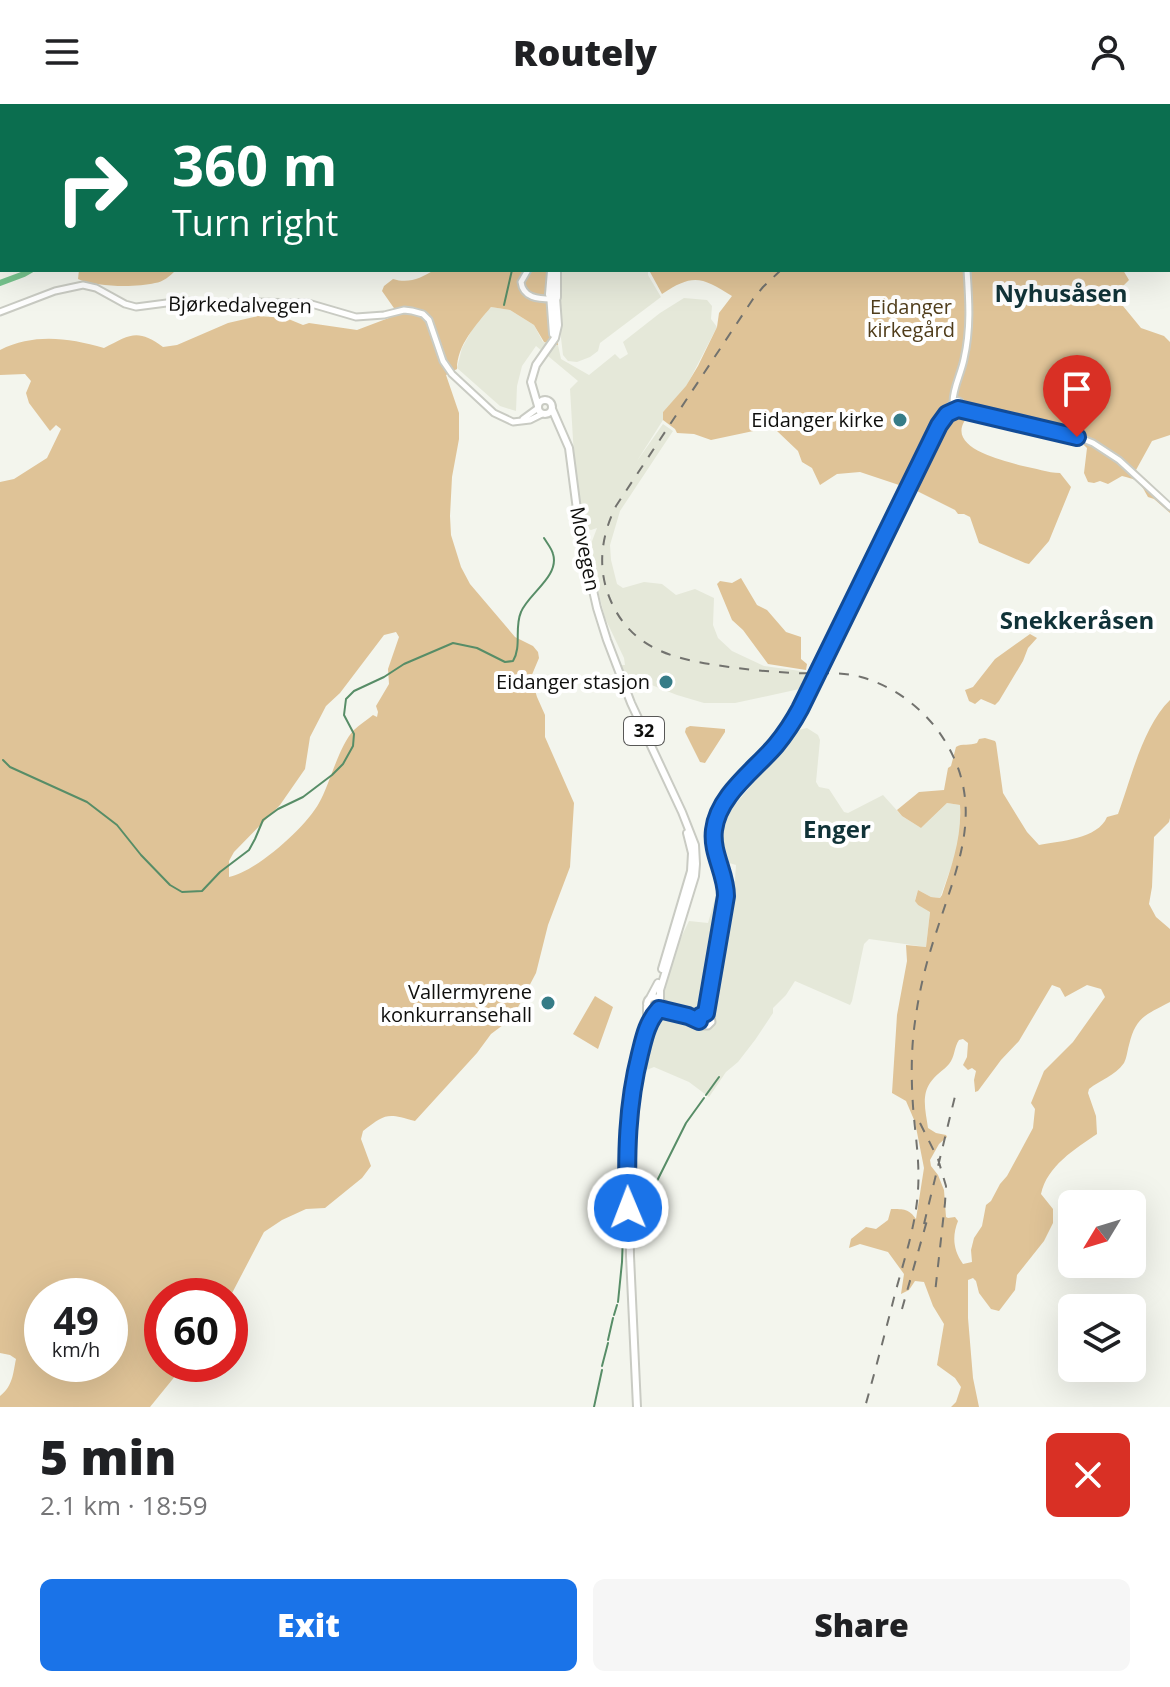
<!DOCTYPE html>
<html lang="en">
<head>
<meta charset="utf-8">
<style>
  body { margin:0; font-family:"Open Sans",sans-serif; background:#f6f6f6; color:#202124; height:100vh; display:flex; flex-direction:column; font-size:30px; white-space:nowrap }
  * { box-sizing:border-box; margin:0 }
  p { font-size:26px; color:#757577 }
  .icon { flex:none; width:44px; height:44px; fill:none; stroke:currentColor; stroke-width:2; stroke-linecap:round; stroke-linejoin:round }
  .map { position:relative; height:1303px; overflow:hidden }
  .drawer { display:flex; flex-direction:column; background:#fff; flex:1 }
  .drawer>* { flex:none }
  .hud { position:absolute; left:0px; top:0px; width:1170px; height:168px; box-shadow:0 8px 32px #0002; background:#0b6e4f; color:#fff; overflow:hidden }
  .needle { width:52px; rotate:232deg }
  .buttons { position:absolute; left:1058px; top:1086px; display:grid; gap:16px }
  .buttons a { display:grid; place-items:center; width:88px; height:88px; border-radius:12px; background:#fff; box-shadow:0 8px 32px #0002; font-size:40px }
  .speed { position:absolute; left:24px; top:1174px; display:flex; gap:16px; font-size:40px; font-weight:700; text-align:center }
  .speed>* { display:grid; place-content:center; width:104px; height:104px; border-radius:50%; background:#fff; box-shadow:0 8px 32px #0002; line-height:1 }
  .speed small { font-size:20px; font-weight:400 }
  .speed .limit { border:12px solid #d22; background:#fff; color:#111 }
  .pin { position:absolute; display:grid; place-items:center; width:68px; height:68px; color:#fff; margin:-82px -34px; border-radius:50% 50% 50% 0; rotate:-45deg; box-shadow:0 0 8px #0007 }
  .pin .icon { rotate:45deg }
  .me { position:absolute; width:88px; margin:-44px; rotate:359deg; stroke-linejoin:round; filter:drop-shadow(0 0 6px #0008) }
  .turn { display:flex; align-items:center; gap:28px; height:168px; padding:0 40px; font-size:36px }
  .turn .icon { width:104px; height:104px; stroke-width:2.5 }
  .turn b { display:block; font-size:56px; line-height:68px }
  .round { display:grid; place-items:center; flex:none; width:84px; height:84px; border-radius:12px; background:#f6f6f6 }
  .headline { display:flex; align-items:center; justify-content:space-between; height:136px; padding:0 40px }
  h1 { font-size:48px; font-weight:800; line-height:60px }
  .cta { display:flex; gap:16px; margin-top:auto; padding:16px 40px }
  .cta a { flex:1; height:92px; border-radius:12px; background:#1a73e8; color:#fff; font-size:32px; font-weight:800; line-height:92px; text-align:center }
  .cta a+a { background:#f6f6f6; color:#202124 }
  header { display:flex; justify-content:space-between; align-items:center; height:104px; padding:0 40px; background:#fff; font-size:36px; font-weight:800 }
  .map>svg:first-child { display:block }
  .built { fill:#e5e8d9 }
  .green { fill:#dfc397; fill-rule:evenodd }
  .lines { fill:none; stroke-linecap:round; stroke-linejoin:round }
  .stream { stroke:#578d67; stroke-width:2 }
  .river { stroke:#76c38d; stroke-width:6 }
  .secondary-casing { stroke:#c9cbc3; stroke-width:9 }
  .primary-casing { stroke:#c9cbc3; stroke-width:10 }
  .highway-casing { stroke:#c9cbc3; stroke-width:12 }
  .secondary { stroke:#fff; stroke-width:5 }
  .primary { stroke:#fff; stroke-width:6 }
  .highway { stroke:#fff; stroke-width:8 }
  .rail { stroke:#72726e; stroke-width:2; stroke-dasharray:10 10; stroke-linecap:butt }
  .secondary-bridge-casing { stroke:#c9cbc3; stroke-width:9; stroke-linecap:butt }
  .secondary-bridge { stroke:#fff; stroke-width:5 }
  .route-casing { stroke:#114b97; stroke-width:20 }
  .route { stroke:#1a73e8; stroke-width:14 }
  .poi-dot { fill:#367c87; stroke:#fff; stroke-width:3 }
  .labels { text-anchor:middle; stroke-width:8; stroke-linejoin:round; paint-order:stroke }
  .shield { fill:#fff; stroke:#575756; stroke-width:2 }
  .shield-label { font-size:18px; font-weight:bold; fill:#0f0f0d }
  .street-label { font-size:20px; fill:#0f0f0d; stroke:#fff }
  .park-label { font-size:20px; fill:#503d1b; stroke:#fff }
  .poi-label { font-size:20px; fill:#0f0f0d; stroke:#fff; text-anchor:end }
  .quarter-label { font-size:24px; font-weight:bold; fill:#113338; stroke:#fff }
</style>
</head>
<body>
<header><svg class="icon" aria-label="menu" viewBox="0 0 24 24"><path d="M4 6h16M4 12h16M4 18h16"/></svg>Routely<svg class="icon" aria-label="person" viewBox="0 0 24 24"><circle cx="12" cy="8" r="4"/><path d="M4 21q1-7 8-7t8 7"/></svg></header>
<div class="map">
<svg width="1170" height="1303" viewBox="0 0 1170 1303">
  <rect width="100%" height="100%" fill="#f3f5ed"/>
  <path class="built" d="M560,166H648V171L661,193L600,239L598,247L590,253L577,258L568,257L563,251L559,217L558,181Z
    M684,194L707,196L712,202L711,215L717,223L686,283L663,308V316L637,357L663,320L673,327L620,407L610,441L611,456L617,480L623,484L644,478L662,480L676,491L695,485L714,494L713,521L718,534L732,547L764,562L808,568L809,579L804,584L735,599H704L677,591L626,571L625,572L621,561H625L624,554L605,514L588,448L597,424L591,426L583,424L576,386L570,285L578,277L536,242L522,262L517,282L516,307L500,302L457,264L462,244L473,224L491,203L510,206L534,221L543,238L558,241L561,255L589,271L615,250L620,255L628,250L623,238L660,209Z
    M807,624L818,631L820,636L816,678L819,683L829,685L844,708L848,709L883,691L902,712L921,724L947,699L960,701V730L954,755L940,794L931,793L918,786L915,796L918,801L930,807L926,843L869,835L864,840L852,897L850,901L795,877L786,891L773,904V909L755,936L738,958L726,968L709,993L689,978L654,963L644,967L676,844L689,817L708,819L716,791L734,789L736,761L726,758L721,746L719,736V727L727,710L798,626Z"/>
  <path class="green" d="M0,0H358L356,2H2V163H0Z
    M576,0H1023L1022,2H575Z
    M79,166H176C170,172 163,178 155,179C135,184 96,183 78,175Z
    M434,166H556L552,206L558,241L544,238L534,221L510,206L491,203C476,221 457,241 457,265L446,271L459,309V335L452,373L450,412L451,431L461,463L470,480L515,533L533,542L538,548L539,554L531,573L537,593L545,611V633L574,699L570,763L548,821L536,869L515,909L507,918L491,930L477,949L415,1017C387,1009 386,1009 363,1027L361,1035L371,1062L362,1074L325,1104L306,1105L282,1116L264,1128L230,1193V1192H162V1260H185L150,1303H0V1292C13,1282 13,1269 16,1255L10,1251L0,1249V378L14,375L47,354L61,325L56,321L50,327L29,299L26,289L31,277L25,270L0,271V246C35,229 68,234 104,244C130,231 137,224 163,243L177,241L228,219L258,212L286,214L303,221L309,219L357,226L394,212L396,207L382,187L384,182L393,175C409,180 421,174 434,166ZM396,528L399,533L388,565L389,580L376,602L378,608L377,613L373,611C367,616 359,621 354,626C339,641 330,680 319,699C306,723 256,768 229,773V757L234,748L280,701L305,665L310,633L326,602L340,589L384,531ZM42,1192H110V1260H42Z
    M651,166H1123L1129,176L1114,191L1141,224L1164,232L1170,238V331L1152,337L1136,366L1170,398V409L1154,395L1148,393C1140,378 1139,376 1122,372L1108,380L1100,377L1094,379L1088,378L1084,369L1087,344L1081,338L1048,330L998,310L974,306C935,341 997,355 1023,362C1035,364 1048,369 1060,369L1071,383L1049,437L1029,460L1025,459L979,439L970,413L964,410H958L955,406L917,387L860,368L837,370L820,381L812,364L802,358L798,347L777,327L767,324L711,336L694,330L677,329L675,325L663,316V308L686,282L698,262L717,223L719,209L732,192C702,173 693,169 662,190L650,168Z
    M741,474L757,501L767,506L786,528L801,533V555L807,560L806,566L768,560L743,526L732,516L717,480L720,477L732,479Z
    M1030,530L1037,534L1028,544L1023,557L999,597L995,601L981,595L975,600L969,597L965,586L973,583L995,555Z
    M1170,596V714L1169,718L1154,733L1152,783L1149,800L1156,813L1170,825V898C1146,911 1136,912 1129,941C1127,948 1127,953 1124,959C1115,972 1100,976 1089,985L1088,989L1096,1012L1097,1030C1075,1045 1047,1062 1041,1090L1053,1105V1119L1044,1137L1017,1171L1015,1186L999,1207L991,1205L979,1189L976,1177L973,1174L968,1176V1214L973,1274L979,1303H951L956,1298L961,1283L955,1274L937,1261L944,1220L933,1202L924,1178L915,1177L909,1186L901,1190L904,1170L888,1148L860,1140L849,1144L851,1135L866,1123L876,1125L888,1116L891,1105C904,1105 909,1105 916,1115L924,1064L915,1018L906,997L892,989L897,911L907,857L906,841L926,843L930,808L918,801L915,797L918,786L931,793L940,794L942,791C952,761 962,733 960,701L947,699L921,724L902,712L897,706L919,688L944,686L948,664L951,662L956,643C962,639 970,642 977,639L979,635L985,634L995,637L996,639L1003,689L1027,728L1039,741C1060,737 1098,735 1107,713L1118,710C1131,675 1143,622 1170,596ZM1052,881L1060,884L1065,893L1087,881L1101,885L1105,893L1073,938L1044,967L1031,999L1035,1005L1033,1024L1007,1072L1000,1080L991,1097L986,1101L982,1122L974,1134L971,1146L972,1158L963,1160C953,1146 952,1132 958,1117L955,1113L948,1114L946,1113L944,1086L938,1071L931,1062L930,1056L939,1040L947,1033L946,1031L936,1029L928,1024C926,1009 921,992 930,979C935,971 944,966 949,960C955,953 954,943 959,936L963,935L968,939L967,953L963,961L968,966L972,964L976,967L974,976L975,986V988L978,987L1001,956L1019,937Z
    M690,622L725,625V628L705,659L700,658L685,628L686,624Z
    M595,892L613,903L598,945L573,930Z"/>
  <g class="lines">
    <path class="stream" d="M504,201L512,166
      M3,656L10,663L87,698L117,721L141,751L170,781L182,788L202,787L220,768L249,746L255,735L263,716L278,705L303,693L332,671L343,660L353,642L354,630L344,611L346,595L354,587L384,573L404,560L453,539L477,544L505,558L513,557C522,542 514,524 521,508C528,490 560,472 553,450C552,445 547,439 544,434
      M706,991L719,973
      M636,1119L686,1019L704,994
      M618,1198L622,1158L623,1131
      M614,1211L617,1201
      M608,1236L613,1214
      M602,1262L608,1239
      M594,1303L602,1266"/>
    <path class="river" d="M557,0L560,2
      M622,0L623,2
      M637,0L639,2
      M471,2L474,0
      M609,2L617,0
      M0,179L24,170L31,166"/>
    <defs>
      <path id="secondary" d="M567,2V0
        M1116,2L1119,0
        M528,166L521,178C523,194 538,195 552,195
        M0,208L55,187L83,181L96,184L125,200L136,203L182,197L231,199L251,198L308,199L356,213L384,211L404,206L412,207L423,210L429,216L443,257L452,270L494,309L513,318L530,316L542,310
        M952.5 301a4.5 4.5 0 1 1 9 0a4.5 4.5 0 1 1-9 0Z
        M953,298C953,284 961,270 964,255C971,225 969,196 967,166
        M958,305L1073,331L1093,339L1119,356L1170,403
        M523,315L538,304
        M824,557L945,308L952,300
        M661,898C672,905 687,911 700,911
        M659,905L673,907
        M706,909L711,912L712,918L708,922H704L700,919L699,914L703,909H706L726,792L724,773L714,743L715,718L721,704L730,691L788,626L813,581"/>
      <path id="primary" d="M550,190L553,230
        M538 303a7 7 0 1 1 14 0a7 7 0 1 1-14 0Z
        M538,302L531,278L536,261L555,234L558,221L556,193
        M552,305L569,344L580,429L597,504L607,536L631,599L682,708L695,741L696,760L695,772L660,886V897
        M662,865L691,767L692,749L687,729
        M647 900a7 7 0 1 1 14 0a7 7 0 1 1-14 0Z
        M650,894L658,879
        M637,1303L630,1152L628,1036L632,984L647,922V903"/>
      <path id="highway" d="M506,0L508,2
        M1168,88L1170,87
        M550,190L552,167
        M556,193V166"/>
    </defs>
    <use href="#secondary" class="secondary-casing"/>
    <use href="#primary" class="primary-casing"/>
    <use href="#highway" class="highway-casing"/>
    <use href="#secondary" class="secondary"/>
    <use href="#primary" class="primary"/>
    <use href="#highway" class="highway"/>
    <path class="rail" d="M1168,97L1170,96
      M781,166L763,183L753,195L616,402C601,432 597,464 610,495C632,548 679,556 729,563C751,566 773,568 795,569C818,570 840,567 861,573C893,582 920,602 939,628C988,698 959,757 936,829C927,856 920,883 916,911C911,941 911,972 913,1002C915,1030 920,1057 918,1086C916,1120 905,1153 896,1186C886,1225 876,1264 865,1303
      M920,1019L938,1055L946,1082L945,1099L935,1189
      M924,1120L957,984
      M902,1205L928,1113"/>
    <defs>
      <path id="secondary-bridge" d="M813,581L824,557"/>
    </defs>
    <use href="#secondary-bridge" class="secondary-bridge-casing"/>
    <use href="#secondary-bridge" class="secondary-bridge"/>
  </g>
  <g class="lines">
    <defs>
      <path id="route" d="M628,1104C626,1052 627,1001 640,950C644,934 647,918 659,905L688,912L699,917L700,912L706,909L726,792C726,769 711,749 714,726C718,691 755,666 776,641C785,630 793,618 800,605L939,321L947,310L958,305L1077,333"/>
    </defs>
    <use href="#route" class="route-casing"/>
    <use href="#route" class="route"/>
  </g>
  <g class="poi-dot">
    <circle cx="900" cy="316" r="8"/>
    <circle cx="666" cy="578" r="8"/>
    <circle cx="548" cy="899" r="8"/>
  </g>
  <g class="labels">
    <rect class="shield" x="624" y="613" width="40" height="28" rx="6"/>
    <g class="shield-label">
      <text x="644" y="633">32</text>
    </g>
    <g class="street-label">
      <text transform="translate(240 201) rotate(1)" y="7">Bjørkedalvegen</text>
      <text transform="translate(585 445) rotate(79)" y="7">Movegen</text>
    </g>
    <g class="park-label">
      <text x="911" y="210">Eidanger<tspan x="911" dy="23">kirkegård</tspan></text>
    </g>
    <g class="poi-label">
      <text x="884" y="323">Eidanger kirke</text>
      <text x="650" y="585">Eidanger stasjon</text>
      <text x="532" y="895">Vallermyrene<tspan x="532" dy="23">konkurransehall</tspan></text>
    </g>
    <g class="quarter-label">
      <text x="1061" y="198">Nyhusåsen</text>
      <text x="1077" y="525">Snekkeråsen</text>
      <text x="837" y="734">Enger</text>
    </g>
  </g>
</svg>
<div class="buttons">
<a><svg class="needle" viewBox="-14 -14 28 28"><path d="M0-13l5 13h-10z" fill="#e53935"/><path d="M0 13l5-13h-10z" fill="#757577"/></svg></a>
<a><svg class="icon" aria-label="layers" viewBox="0 0 24 24"><path d="M12 4l9 5-9 5-9-5zM3 14l9 5 9-5"/></svg></a>
</div>
<div class="speed"><div>49<small>km/h</small></div><div class="limit">60</div></div>
<div class="pin" style="left:1077px;top:333px;background:#d93025"><svg class="icon" aria-label="arrive" viewBox="0 0 24 24"><path d="M6 21V4h12l-3 4 3 4H6"/></svg></div>
<svg class="me" style="left:628px;top:1104px" viewBox="-20 -20 40 40"><circle r="17" fill="#1a73e8" stroke="#fff" stroke-width="3"/><path d="M0-11L8 9 0 5-8 9z" fill="#fff"/></svg>
<div class="hud">
<div class="turn"><svg class="icon" aria-label="right" viewBox="0 0 24 24"><path d="M7 20v-9h11M14 6l5 5-5 5"/></svg><div><b>360 m</b>Turn right</div></div>
</div>
</div>
<section class="drawer">
<div class="headline"><div><h1>5 min</h1><p>2.1 km · 18:59</p></div><a class="round" style="background:#d93025;color:#fff"><svg class="icon" aria-label="close" viewBox="0 0 24 24"><path d="M6 6l12 12M18 6L6 18"/></svg></a></div>
<div class="cta"><a>Exit</a><a>Share</a></div>
</section>
</body>
</html>
